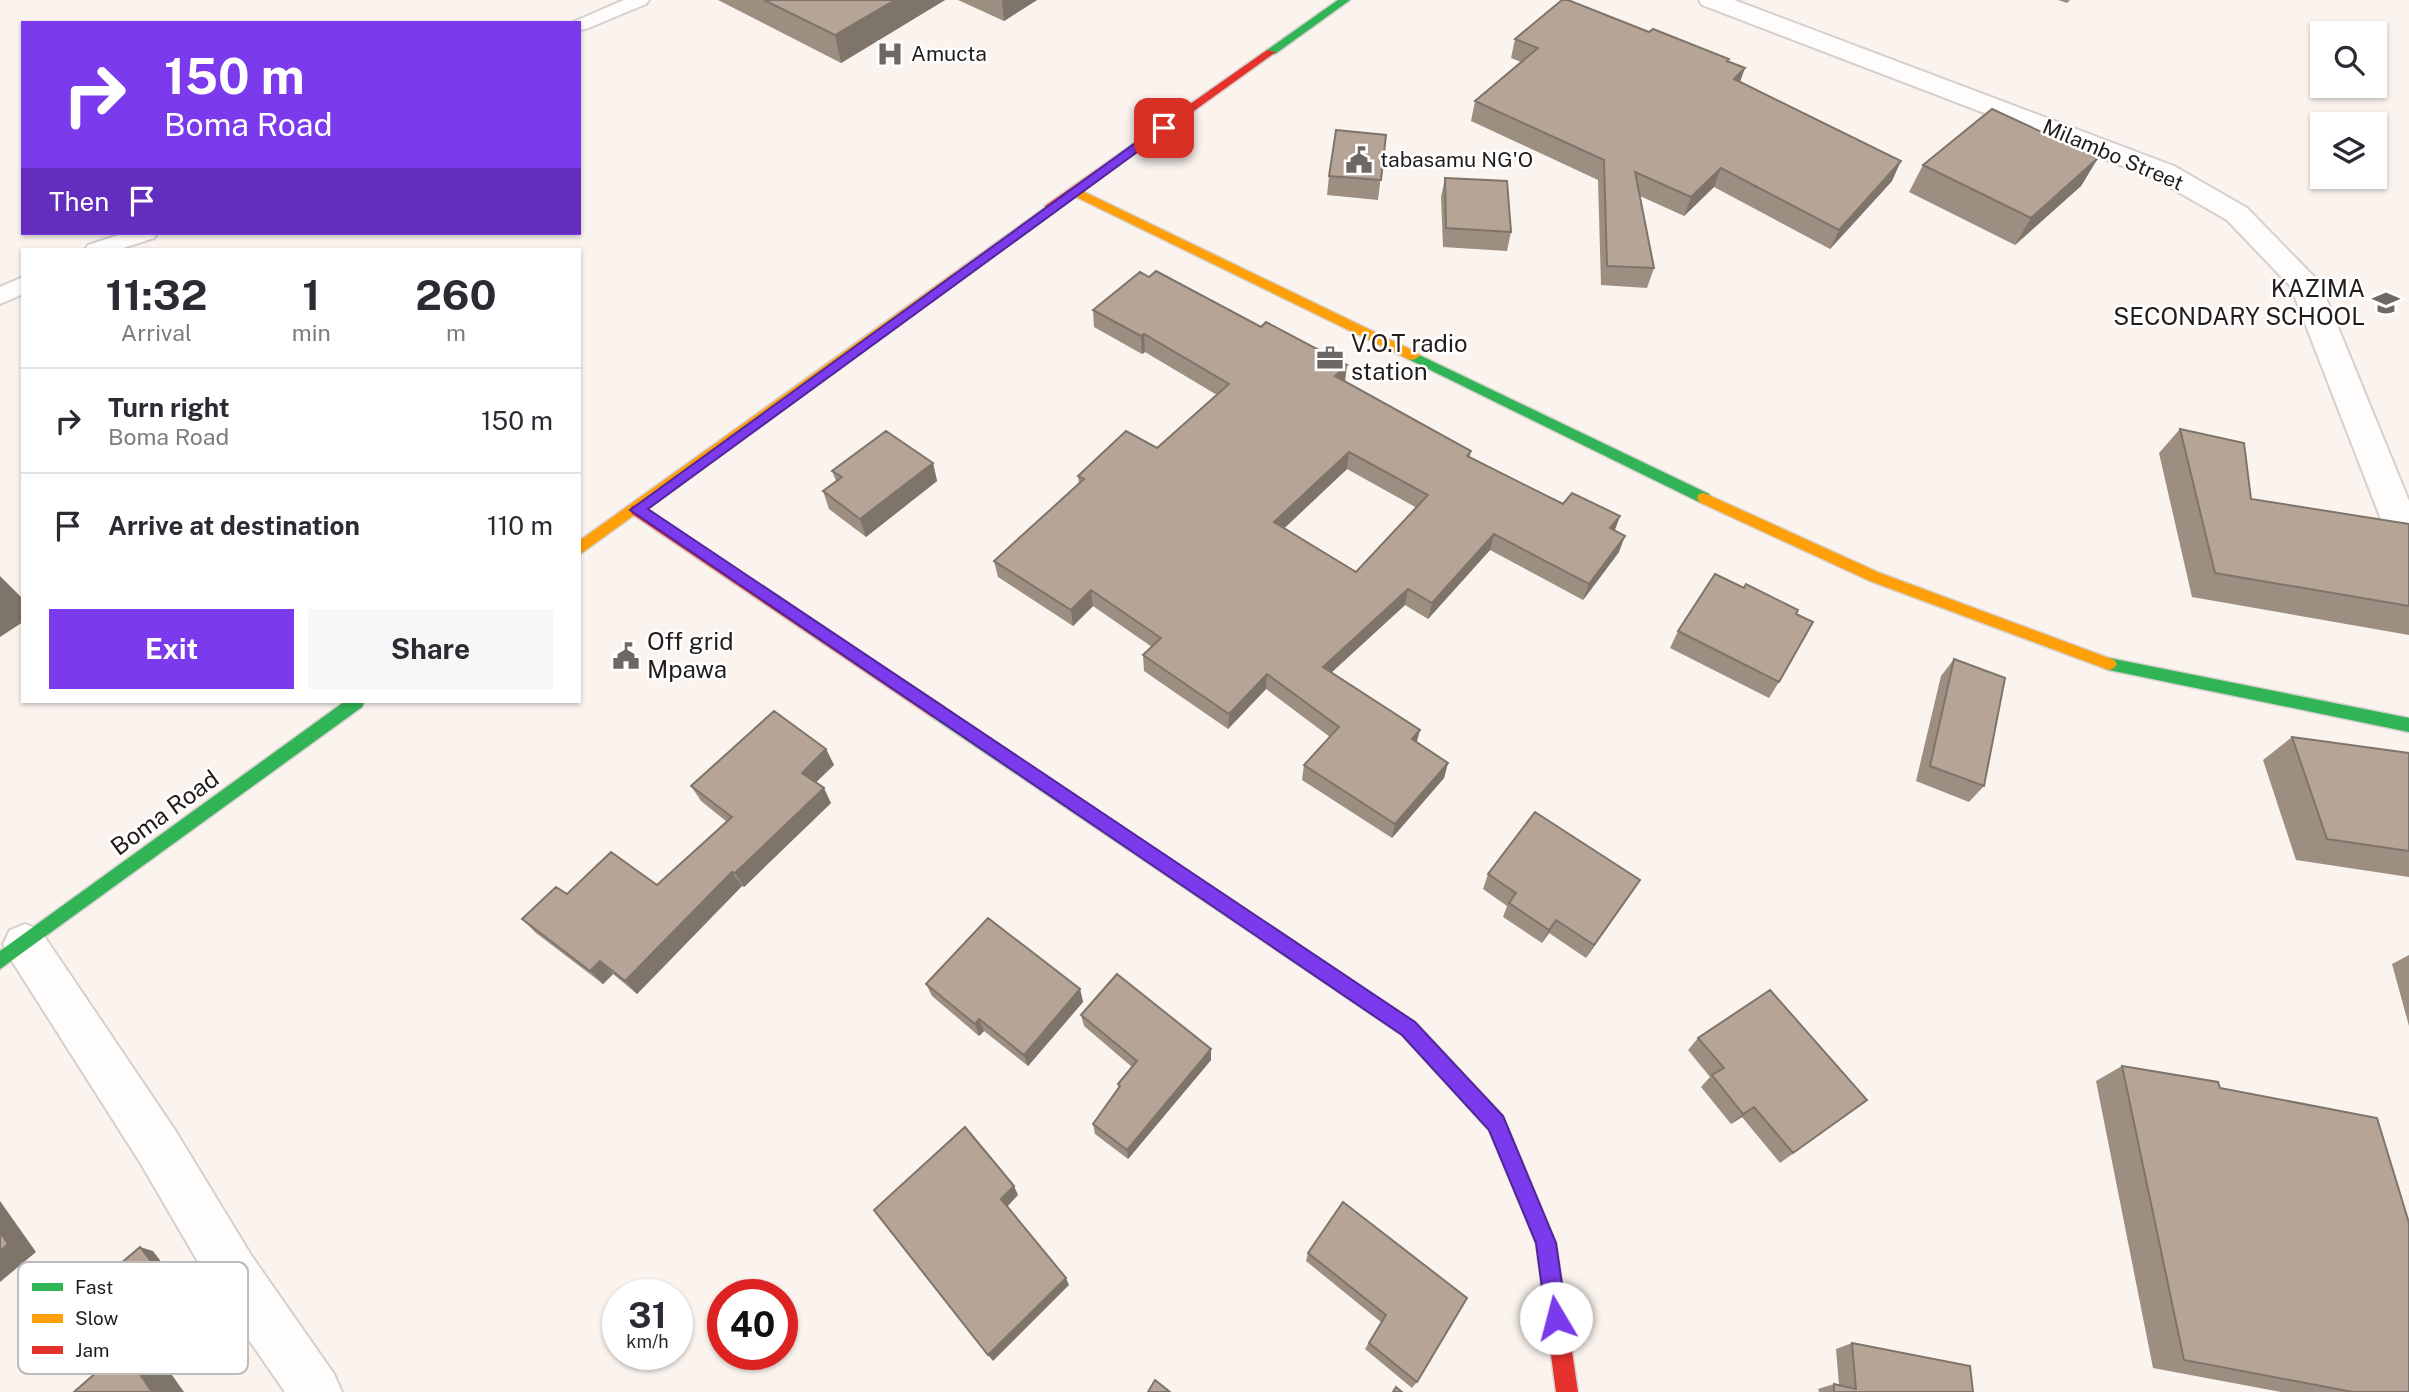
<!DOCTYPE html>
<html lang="en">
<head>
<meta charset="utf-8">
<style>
  body { margin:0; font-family:"Public Sans",sans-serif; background:#f7f7f7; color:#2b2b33; height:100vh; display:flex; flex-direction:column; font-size:26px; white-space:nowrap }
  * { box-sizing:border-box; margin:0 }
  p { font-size:23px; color:#7c7c81 }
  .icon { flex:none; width:38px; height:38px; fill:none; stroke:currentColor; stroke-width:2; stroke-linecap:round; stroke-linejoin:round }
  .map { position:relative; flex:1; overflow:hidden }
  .drawer { position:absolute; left:21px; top:248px; width:560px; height:455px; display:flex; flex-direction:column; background:#fff; border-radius:0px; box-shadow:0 2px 5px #0004 }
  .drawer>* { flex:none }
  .top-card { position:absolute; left:21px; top:21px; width:560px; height:214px; border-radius:0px; box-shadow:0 2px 5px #0004; background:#7c3aed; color:#fff; overflow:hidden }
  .fabs { position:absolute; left:2310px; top:21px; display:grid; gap:14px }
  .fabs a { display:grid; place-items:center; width:77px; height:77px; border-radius:0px; background:#fff; box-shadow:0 2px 5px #0004; font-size:35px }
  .speed { position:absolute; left:602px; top:1279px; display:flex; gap:14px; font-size:35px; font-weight:700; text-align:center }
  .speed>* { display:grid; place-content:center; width:91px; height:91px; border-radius:50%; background:#fff; box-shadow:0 2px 5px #0004; line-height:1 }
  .speed small { font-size:18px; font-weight:400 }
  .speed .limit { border:10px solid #d22; background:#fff; color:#111 }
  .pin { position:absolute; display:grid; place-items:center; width:60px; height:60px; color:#fff; margin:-30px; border-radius:14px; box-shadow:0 4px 10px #0006 }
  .me { position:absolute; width:77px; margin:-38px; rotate:352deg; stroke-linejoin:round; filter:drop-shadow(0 0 5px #0008) }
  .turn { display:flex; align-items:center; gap:24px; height:147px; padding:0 28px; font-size:32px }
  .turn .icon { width:91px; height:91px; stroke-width:2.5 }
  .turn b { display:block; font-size:49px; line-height:60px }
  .then { display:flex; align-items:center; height:66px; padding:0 28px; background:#0003; gap:14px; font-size:26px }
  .eta { display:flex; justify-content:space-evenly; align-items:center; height:119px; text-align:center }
  .eta b { font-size:42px; font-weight:700; line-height:49px }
  .primary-button { display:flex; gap:14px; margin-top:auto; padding:14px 28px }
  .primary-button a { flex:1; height:80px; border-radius:0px; background:#7c3aed; color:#fff; font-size:28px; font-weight:700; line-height:80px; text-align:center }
  .primary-button a+a { background:#f7f7f7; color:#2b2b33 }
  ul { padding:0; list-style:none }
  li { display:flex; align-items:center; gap:21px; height:105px; padding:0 28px; border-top:2px solid #e1e1e2 }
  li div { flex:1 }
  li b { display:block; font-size:26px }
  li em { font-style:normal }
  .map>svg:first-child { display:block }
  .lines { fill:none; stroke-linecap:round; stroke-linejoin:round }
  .lane-casing { stroke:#d5d0cd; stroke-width:4 }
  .street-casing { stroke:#d5d0cd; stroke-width:4 }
  .fast-casing { stroke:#d5d0cd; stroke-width:3 }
  .slow-casing { stroke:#d5d0cd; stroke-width:3 }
  .jam-casing { stroke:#d5d0cd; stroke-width:3 }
  .lane { fill:#fefdfc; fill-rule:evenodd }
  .street { fill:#fefdfc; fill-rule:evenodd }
  .fast { fill:#30b455; fill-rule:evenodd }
  .slow { fill:#ff9f0a; fill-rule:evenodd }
  .jam { fill:#e5322d; fill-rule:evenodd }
  .wall { fill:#9d8e82; fill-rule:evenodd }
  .shaded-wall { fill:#7f746a }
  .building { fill:#b6a597; stroke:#7f746a; stroke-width:2; fill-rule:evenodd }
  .route { fill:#7c3aed; stroke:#51269a; stroke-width:2 }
  .labels { text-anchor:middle; stroke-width:5; stroke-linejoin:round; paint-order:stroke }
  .far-poi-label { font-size:21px; fill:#221d1a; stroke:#fff; text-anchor:start }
  .far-street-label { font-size:21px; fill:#221d1a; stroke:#fff }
  .poi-label { font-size:24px; fill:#221d1a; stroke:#fff; text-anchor:start }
  .street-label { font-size:24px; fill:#221d1a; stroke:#fff }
  .key { fill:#fff; stroke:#bdbbba; stroke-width:2 }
  .key-label { font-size:19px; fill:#221d1a }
</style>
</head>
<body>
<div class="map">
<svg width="2409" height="1392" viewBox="0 0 2409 1392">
  <rect width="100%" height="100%" fill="#faf3ee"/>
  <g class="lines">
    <defs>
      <path id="lane" d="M624,0H649L646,4L586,29L579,30V23H571Z
        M125,233H157L154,238L117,250H85L88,245Z
        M23,277V294L0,304V287Z"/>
      <path id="street" d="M1699,0H1734L2174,166L2247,208L2320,283L2409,501V559L2396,555L2391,545L2291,287L2227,220L2154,178L1702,5Z
        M25,924L40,930L175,1130L251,1255L334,1374L342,1392H285L215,1291L141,1164L10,958L3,944L10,930Z"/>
      <path id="fast" d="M1338,0H1350L1275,54H1267V50Z
        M1413,352L1709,494L1711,498L1704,503L1699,502L1408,359V353Z
        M2109,658L2409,718V732L2109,670L2104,668L2101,664L2104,660Z
        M344,702H364L362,707L0,969V951Z
        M938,705L1293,941L1296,947L1293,953L1287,955L1281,953L932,717L930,712L932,707Z"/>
      <path id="slow" d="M1074,187L1418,353L1420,356L1413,360L1408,359L1070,194L1068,191Z
        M1049,205L1053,206V212L579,555V541Z
        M1704,493L1880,573L2114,660L2117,664L2114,668L2109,670L1870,581L1699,502L1697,498L1699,494Z"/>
      <path id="jam" d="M1267,50L1276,52L1053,212H1045V206Z
        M637,505L944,707L946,712L944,717H932L632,514L630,510L632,506Z
        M1287,939L1416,1023L1503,1116L1556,1243L1578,1392H1556L1536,1243L1489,1130L1402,1035L1281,953L1278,947L1281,941Z"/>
    </defs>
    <use href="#lane" class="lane-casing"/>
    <use href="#street" class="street-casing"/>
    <use href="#fast" class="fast-casing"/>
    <use href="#slow" class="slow-casing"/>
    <use href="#jam" class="jam-casing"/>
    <use href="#lane" class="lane"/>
    <use href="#street" class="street"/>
    <use href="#fast" class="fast"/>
    <use href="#slow" class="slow"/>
    <use href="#jam" class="jam"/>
  </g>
  <path class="wall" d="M718,0H945L841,63Z
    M958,0H1037L1004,21Z
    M2058,0H2070L2067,3Z
    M1649,32L1729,59L1728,62L1740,82L1892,181L1830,249L1714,187L1684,216L1640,196L1654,268L1647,288L1601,285L1598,180L1471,121L1475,101L1521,62L1511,58L1515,39Z
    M1386,135L1378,200L1327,195L1329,176Z
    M2098,158L2081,186L2015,245L1909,192L1923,165Z
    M1445,178L1511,232L1507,251L1443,247L1441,197Z
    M1093,310L1345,382L1471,451L1470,457L1615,530L1619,552L1583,600L1490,550L1428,619L1405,605L1332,672L1417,742L1448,763L1444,778L1392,838L1302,780L1304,765L1330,737L1266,689L1228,729L1144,671L1143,655L1152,647L1093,606L1073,626L998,577L994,561L1079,484L1078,476L1157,448L1217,395L1145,352L1142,354L1094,327ZM1347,469L1417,508L1356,572L1284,528Z
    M2180,429L2251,499L2409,524V635L2192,597L2159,453Z
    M933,463L937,481L866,537L829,509L823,491L836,481L832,471Z
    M1678,631L1779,682L1769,698L1670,648Z
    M1954,659L1984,786L1969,802L1916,781L1941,676Z
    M2292,737L2409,753V877L2296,860L2263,760Z
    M826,749L834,765L816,782L831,803L744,887L742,886L637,994L613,974L603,984L536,933L522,919L657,885L727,822L701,801L691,786Z
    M1488,874L1631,894L1586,958L1549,933L1542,943L1503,917L1507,906L1483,889Z
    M2409,955V1026L2392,964Z
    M926,984L1080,989L1083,1002L1028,1066L984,1031L979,1036L932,996Z
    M1081,1015L1211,1060L1128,1159L1095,1134L1093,1124L1119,1089L1118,1084L1132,1067L1084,1026Z
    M1698,1038L1867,1100L1780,1163L1742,1117L1731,1124L1701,1087L1710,1077L1688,1050Z
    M2122,1066L2220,1088L2409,1392H2281L2153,1368L2096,1081Z
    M1343,1202L1417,1382L1412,1388L1365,1349L1381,1322L1306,1261L1308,1253Z
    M1852,1343L1973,1392H1819L1818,1389L1834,1384L1839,1385L1836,1349Z"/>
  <path class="shaded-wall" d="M895,0H945L841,63L835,35Z
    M1002,0H1037L1004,21Z
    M1745,68L1738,88L1734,79Z
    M2098,158L2081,186L2015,245L2031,218Z
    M1901,161L1892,181L1830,249L1839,230Z
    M1721,168L1714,187L1684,216L1691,197Z
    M1144,334L1145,352L1142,354L1141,336Z
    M1347,365L1345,382L1335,376Z
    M1349,452L1347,469L1273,539L1274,522Z
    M933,463L937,481L866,537L860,519Z
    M1620,516L1614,533L1610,528Z
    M1494,534L1490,550L1428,619L1432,603Z
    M1625,536L1619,552L1583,600L1589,584Z
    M0,576L23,599V622L0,637Z
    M1408,589L1405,605L1321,682L1323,667Z
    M1091,590L1093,606L1073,626L1071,610Z
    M1267,674L1266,689L1228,729L1229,714Z
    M1420,730L1416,745L1412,739Z
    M826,749L834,765L810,788L802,773Z
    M1448,763L1444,778L1392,838L1395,824Z
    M824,788L831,803L744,887L735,873Z
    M732,872L742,886L637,994L625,981Z
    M1640,880L1631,894L1586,958L1594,945Z
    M1556,920L1549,933L1542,943L1549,930Z
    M600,961L613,974L603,984L590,971Z
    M1080,989L1083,1002L1028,1066L1024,1055Z
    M979,1019L984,1031L979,1036L975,1024Z
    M1211,1049V1060L1128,1159L1127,1150Z
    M1754,1107L1742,1117L1731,1124L1743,1114Z
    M1014,1186L1018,1195L1006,1208L1001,1199Z
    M0,1201L36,1252L0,1282Z
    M140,1247L153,1251L192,1302L135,1352L160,1358L184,1392H152L129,1357L115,1354Z
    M1066,1278L1069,1285L993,1361L988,1355Z"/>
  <path class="building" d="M764,0H895L835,35Z
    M1562,0H1568L1649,32L1653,29L1729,59L1727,61L1745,68L1734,79L1901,161L1839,230L1721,168L1691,197L1635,172L1654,268L1607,266L1604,160L1475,101L1538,48L1515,39Z
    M1992,109L2098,158L2031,218L1923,165Z
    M1336,130L1386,135L1381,180L1329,176Z
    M1445,178L1507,181L1511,232L1446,228Z
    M1156,271L1261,327L1266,322L1347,365L1335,376L1471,451L1467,456L1563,504L1572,493L1620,516L1610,528L1625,536L1589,584L1494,534L1432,603L1408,589L1323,667L1420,730L1412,739L1448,763L1395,824L1304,765L1339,727L1267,674L1229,714L1143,655L1161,638L1091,590L1071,610L994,561L1084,479L1078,476L1126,431L1157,448L1229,384L1144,334L1141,336L1093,310L1140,272L1149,277ZM1349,452L1428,495L1356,572L1274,522Z
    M2180,429L2244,443L2251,499L2409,524V606L2215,573Z
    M886,431L933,463L860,519L823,491L842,477L832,471Z
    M1715,574L1744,588L1746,584L1798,610L1796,614L1813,622L1779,682L1678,631Z
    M1954,659L2005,678L1984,786L1930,766Z
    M774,711L826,749L802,773L824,788L735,873L732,872L625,981L600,961L590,971L522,919L556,887L567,894L611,852L657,885L732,817L691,786Z
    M2292,737L2409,753V851L2327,839Z
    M1535,812L1640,880L1594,945L1556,920L1549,930L1509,903L1516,893L1488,874Z
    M988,918L1080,989L1024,1055L979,1019L975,1024L926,984Z
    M1117,974L1211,1049L1127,1150L1093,1124L1120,1086L1118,1084L1137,1061L1081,1015Z
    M1770,990L1867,1100L1793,1153L1754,1107L1743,1114L1712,1075L1724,1068L1698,1038Z
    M2122,1066L2218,1082L2220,1088L2377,1118L2409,1223V1392H2353L2184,1360Z
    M965,1127L1014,1186L1001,1199L1066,1278L988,1355L874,1210Z
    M1343,1202L1467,1298L1417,1382L1369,1343L1386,1315L1308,1253Z
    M0,1232L8,1244L0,1251Z
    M140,1247L179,1298L115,1354L77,1301Z
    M1852,1343L1970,1366L1973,1392H1834V1384L1856,1389Z
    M123,1349L152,1392H74Z
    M1155,1380L1170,1392H1148Z
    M1396,1387L1402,1392H1393Z"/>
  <path class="route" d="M1160,125L1170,128L648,509L1415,1022L1503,1116L1556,1243L1567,1318L1564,1325L1556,1328L1549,1325L1546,1318L1536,1243L1489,1130L1402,1035L630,510Z"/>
  <defs>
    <symbol id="hospital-bare" viewBox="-9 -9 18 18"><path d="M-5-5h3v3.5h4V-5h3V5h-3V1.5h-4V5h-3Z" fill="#6e6864" stroke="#fff" stroke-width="2.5" paint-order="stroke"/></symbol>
    <symbol id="civic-bare" viewBox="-9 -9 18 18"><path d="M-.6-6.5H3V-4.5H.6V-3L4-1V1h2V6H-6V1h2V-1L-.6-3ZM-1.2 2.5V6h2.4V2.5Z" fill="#6e6864" stroke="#fff" stroke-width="2.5" paint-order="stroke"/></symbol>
    <symbol id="school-bare" viewBox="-9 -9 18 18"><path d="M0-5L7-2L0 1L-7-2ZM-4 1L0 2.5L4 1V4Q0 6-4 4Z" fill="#6e6864" stroke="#fff" stroke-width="2.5" paint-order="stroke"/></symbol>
    <symbol id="office-bare" viewBox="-9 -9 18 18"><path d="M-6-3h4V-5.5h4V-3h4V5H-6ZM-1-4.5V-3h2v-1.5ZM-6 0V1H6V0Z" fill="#6e6864" stroke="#fff" stroke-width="2.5" paint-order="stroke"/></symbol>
  </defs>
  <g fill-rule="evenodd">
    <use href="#hospital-bare" x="871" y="35" width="38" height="38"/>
    <use href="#civic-bare" x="1340" y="141" width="38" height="38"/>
    <use href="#school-bare" x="2367" y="284" width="38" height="38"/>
    <use href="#office-bare" x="1311" y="339" width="38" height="38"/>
    <use href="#civic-bare" x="607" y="637" width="38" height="38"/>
  </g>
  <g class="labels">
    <g class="far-poi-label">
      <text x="911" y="61">Amucta</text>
      <text x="1380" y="167">tabasamu NG'O</text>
    </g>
    <g class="far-street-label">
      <text transform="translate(2113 155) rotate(23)" y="7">Milambo Street</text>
    </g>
    <g class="poi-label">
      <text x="2365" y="297" text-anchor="end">KAZIMA<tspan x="2365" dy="28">SECONDARY SCHOOL</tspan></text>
      <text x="1351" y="352">V.O.T radio<tspan x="1351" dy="28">station</tspan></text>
      <text x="647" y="650">Off grid<tspan x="647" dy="28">Mpawa</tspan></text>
    </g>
    <g class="street-label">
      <text transform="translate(165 813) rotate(-36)" y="8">Boma Road</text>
    </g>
  </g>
  <rect x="18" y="1262" width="230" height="112" rx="10" class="key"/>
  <rect x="32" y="1283" width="31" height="8" fill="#30b455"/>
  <rect x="32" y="1314" width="31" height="9" fill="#ff9f0a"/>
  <rect x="32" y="1346" width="31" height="8" fill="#e5322d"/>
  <g class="key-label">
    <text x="75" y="1294">Fast</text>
    <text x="75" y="1325">Slow</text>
    <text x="75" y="1357">Jam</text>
  </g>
</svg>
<div class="fabs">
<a><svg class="icon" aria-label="search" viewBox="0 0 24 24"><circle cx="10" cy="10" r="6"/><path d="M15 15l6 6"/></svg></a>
<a><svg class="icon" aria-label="layers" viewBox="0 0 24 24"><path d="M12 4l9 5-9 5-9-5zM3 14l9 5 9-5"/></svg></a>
</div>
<div class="speed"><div>31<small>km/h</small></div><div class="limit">40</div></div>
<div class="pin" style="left:1164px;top:128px;background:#d93025"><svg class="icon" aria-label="arrive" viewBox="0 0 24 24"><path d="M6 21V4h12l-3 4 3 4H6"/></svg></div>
<svg class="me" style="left:1556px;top:1318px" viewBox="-20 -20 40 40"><circle r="19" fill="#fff"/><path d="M0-13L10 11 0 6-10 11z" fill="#7c3aed"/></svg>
<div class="top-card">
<div class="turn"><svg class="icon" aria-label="right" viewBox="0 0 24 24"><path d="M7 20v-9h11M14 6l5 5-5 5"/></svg><div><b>150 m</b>Boma Road</div></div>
<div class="then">Then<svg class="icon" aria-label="arrive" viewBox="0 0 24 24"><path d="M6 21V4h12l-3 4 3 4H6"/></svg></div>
</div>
<section class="drawer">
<div class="eta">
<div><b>11:32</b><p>Arrival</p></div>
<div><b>1</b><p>min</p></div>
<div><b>260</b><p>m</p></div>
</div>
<ul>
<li><svg class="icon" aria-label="right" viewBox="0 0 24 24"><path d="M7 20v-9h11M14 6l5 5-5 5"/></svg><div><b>Turn right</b><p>Boma Road</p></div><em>150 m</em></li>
<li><svg class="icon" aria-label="arrive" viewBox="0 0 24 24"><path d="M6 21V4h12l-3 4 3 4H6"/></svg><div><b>Arrive at destination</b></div><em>110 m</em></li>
</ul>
<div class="primary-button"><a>Exit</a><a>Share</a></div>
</section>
</div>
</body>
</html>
